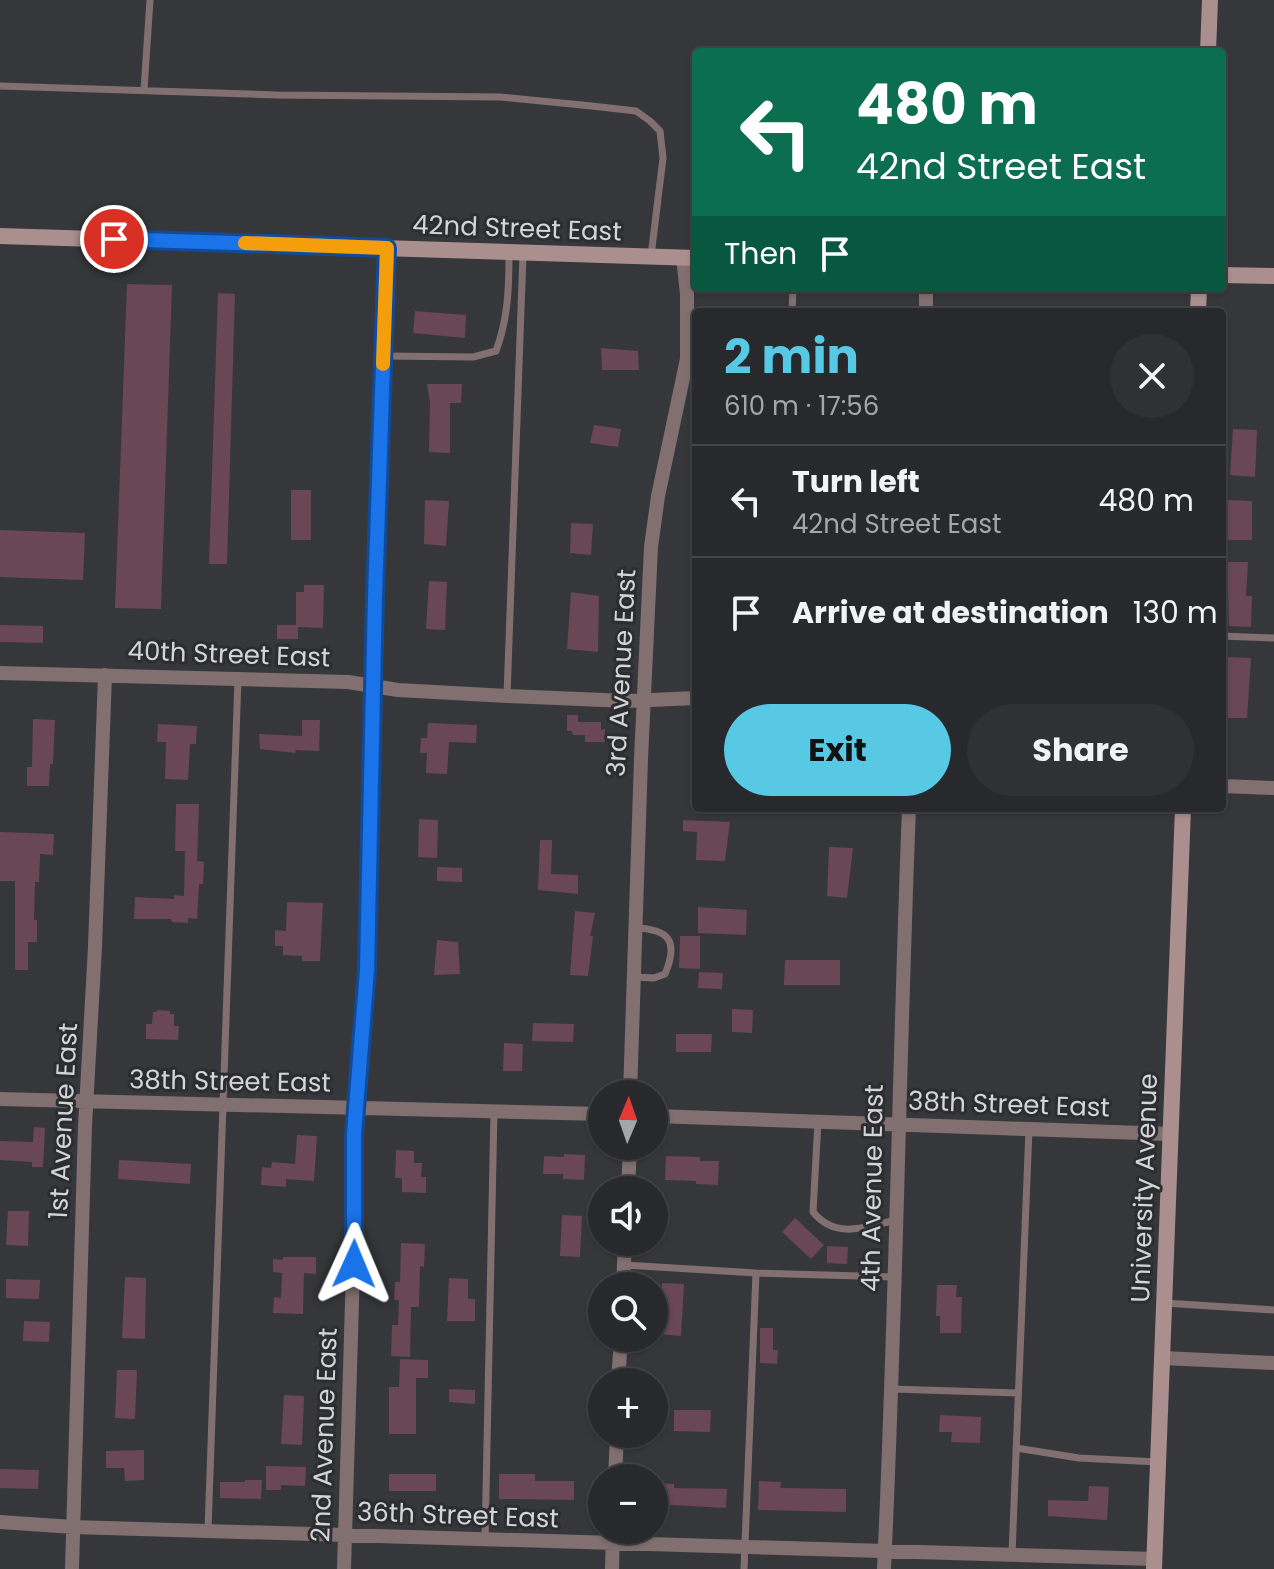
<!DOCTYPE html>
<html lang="en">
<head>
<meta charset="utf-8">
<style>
  body { margin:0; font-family:Poppins,sans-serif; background:#303134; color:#f1f3f6; height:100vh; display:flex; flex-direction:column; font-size:30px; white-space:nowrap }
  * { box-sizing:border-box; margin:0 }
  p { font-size:26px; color:#a5a6a9 }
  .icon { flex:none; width:44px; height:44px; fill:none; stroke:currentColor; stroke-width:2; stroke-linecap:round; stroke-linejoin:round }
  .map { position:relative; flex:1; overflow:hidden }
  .details { position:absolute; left:692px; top:308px; width:534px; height:504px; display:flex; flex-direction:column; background:#28292c; border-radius:8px; box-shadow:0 2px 6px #0004,0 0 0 2px #444548 }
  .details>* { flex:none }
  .guide { position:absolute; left:692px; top:48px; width:534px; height:244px; border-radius:8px; box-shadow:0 2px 6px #0004,0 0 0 2px #444548; background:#0b6e4f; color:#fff; overflow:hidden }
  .needle { width:52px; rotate:2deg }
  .buttons { position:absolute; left:588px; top:1080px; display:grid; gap:16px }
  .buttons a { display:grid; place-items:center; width:80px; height:80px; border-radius:50%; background:#28292c; box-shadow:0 2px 6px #0004,0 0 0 2px #444548; font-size:40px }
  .pin { position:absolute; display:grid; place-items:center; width:68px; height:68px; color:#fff; margin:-34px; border:4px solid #fff; border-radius:50%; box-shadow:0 2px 8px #0007 }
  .me { position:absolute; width:88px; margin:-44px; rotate:1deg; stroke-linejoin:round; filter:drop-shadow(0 0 6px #0008) }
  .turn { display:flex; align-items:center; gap:28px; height:168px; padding:0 32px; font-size:36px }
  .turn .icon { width:104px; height:104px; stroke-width:2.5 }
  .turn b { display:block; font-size:56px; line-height:68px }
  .then { display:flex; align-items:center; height:76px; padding:0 32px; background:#0003; gap:16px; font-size:30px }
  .round { display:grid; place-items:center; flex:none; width:84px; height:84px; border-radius:42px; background:#303134 }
  .head { display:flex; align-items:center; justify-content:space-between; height:136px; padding:0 32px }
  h1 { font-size:48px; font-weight:700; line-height:60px; color:#58c9e4 }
  .cta { display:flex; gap:16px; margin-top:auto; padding:16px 32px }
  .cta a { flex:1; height:92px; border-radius:48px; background:#58c9e4; color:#111; font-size:32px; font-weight:700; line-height:92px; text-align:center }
  .cta a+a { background:#303134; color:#f1f3f6 }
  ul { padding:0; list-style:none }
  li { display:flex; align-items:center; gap:24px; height:112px; padding:0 32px; border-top:2px solid #444548 }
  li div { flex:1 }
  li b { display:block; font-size:30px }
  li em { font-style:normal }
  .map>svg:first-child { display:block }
  .building { fill:#694755 }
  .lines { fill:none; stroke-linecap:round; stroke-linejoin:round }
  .lane { stroke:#827070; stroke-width:7 }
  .street { stroke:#827070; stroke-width:14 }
  .secondary { stroke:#ab8f8f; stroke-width:16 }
  .route-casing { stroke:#114b97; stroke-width:20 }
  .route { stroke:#1a73e8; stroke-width:14 }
  .slow { stroke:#f59e0b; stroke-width:14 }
  .labels { text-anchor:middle; stroke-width:6; stroke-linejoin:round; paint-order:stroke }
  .street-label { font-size:26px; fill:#d3d4d5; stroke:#2c2d30 }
</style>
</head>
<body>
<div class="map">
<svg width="1274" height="1569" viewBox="0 0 1274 1569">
  <rect width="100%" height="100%" fill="#36373a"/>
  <path class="building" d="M127,284L172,285L161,609L115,608Z
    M218,293L235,294L227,564H209Z
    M415,311L466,315L465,338L413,333Z
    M601,348L638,351L639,370H602Z
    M427,384H462L461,403H450V453L429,452L430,402Z
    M594,425L621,429L618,447L590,443Z
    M1233,429L1257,430L1255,477L1230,475Z
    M291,490H311V540H291Z
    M425,500L449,501L446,546L424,544Z
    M1228,500L1252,501V540H1228Z
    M571,523L593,524L591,555L570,553Z
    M0,530L85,533L83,580L0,577Z
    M1227,562H1248L1246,596H1252L1251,627L1229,626Z
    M429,581L447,582L445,630L426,629Z
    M304,585H324L323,628L298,627V639H277V625H296V592H304Z
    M571,592L599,596L598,652L567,649Z
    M0,625L43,626V643L0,642Z
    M1227,657L1251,658L1247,718H1226Z
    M567,715H578V722H601V730L605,729V742H585V735H573L572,731H567Z
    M33,719L55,720L53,764H50L49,786H27V767H32Z
    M302,720H320L319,751L296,750L295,753L260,749L259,734L302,736Z
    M428,723L477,725L476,743L449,742L447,774L426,773L427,753H420L421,738H427Z
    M158,724L197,726L196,744H190L188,780L165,779L166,742H157Z
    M176,804H199L197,861L204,862L203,884H199L197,919L188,918V923L172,922L171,919H134L135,897L174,899V895L184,896L185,851H175Z
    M419,819L438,820L437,858L418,857Z
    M683,820L730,822L725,861L696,860L697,832L683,831Z
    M0,832L54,834L53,855L40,854L39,882H35L34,920H37V942H28V970H15V881H0Z
    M540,840H552L551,874L578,875V894L538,890Z
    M829,847L853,848L847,898L827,896Z
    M437,867L462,868V882L437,881Z
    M287,902L323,903L320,961H302V956L283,955V946H275V930L286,931Z
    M698,907L747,910L746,935L698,933Z
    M575,911L595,913L590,936H593L588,976L570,975Z
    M680,936H700V969L679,968Z
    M437,940L458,942L460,974L434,975Z
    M785,960H840V985H784Z
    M699,972L723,973L722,989L698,988Z
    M732,1009L753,1010L752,1033L732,1032Z
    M157,1010L170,1011V1014H174V1026H179L178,1040L146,1039V1024H152L153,1012H157Z
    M533,1023L574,1024L573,1042L532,1041Z
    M676,1034H712L711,1052H676Z
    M504,1043L523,1044L522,1071H503Z
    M34,1127L45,1128L43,1167H32V1162L0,1160V1141L33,1142Z
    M297,1135L317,1136L314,1181L286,1179V1187L261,1185L262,1167L271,1168L272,1162L295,1164Z
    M396,1150L414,1151V1163H422L421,1177H426V1193L402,1192V1178H395Z
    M564,1154L585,1155L584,1180L563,1179V1174H543L544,1156L564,1157Z
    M666,1156L700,1157V1161H719L718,1185L696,1184V1181L665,1180Z
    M119,1160L191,1164L190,1184L118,1179Z
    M8,1211H29L28,1246L6,1245Z
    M562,1215L582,1216L580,1257L560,1256Z
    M795,1218L824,1245L811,1259L782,1232Z
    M401,1243L425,1244L424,1267L420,1266L419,1307H411L410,1357L391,1356L392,1325H398L399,1300H394L395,1282H400Z
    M827,1246L848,1247L847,1264L827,1263Z
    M283,1257H316V1274L304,1273L303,1314L273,1313L274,1297L281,1298L282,1273L273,1272V1259L283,1260Z
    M125,1277L146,1278L145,1339L122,1338Z
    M449,1278L468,1279V1299H475V1321H447Z
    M6,1279L40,1280L39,1299L6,1298Z
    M662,1283L684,1284L681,1336L659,1334Z
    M937,1285H957L956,1297H962L961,1333H940V1316H936Z
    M24,1321L50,1322L49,1342L23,1341Z
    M760,1328H773V1350H778L777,1364L760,1363Z
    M400,1359L428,1360V1378H416V1434H389V1387H399Z
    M117,1370H137L135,1419L115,1418Z
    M449,1389L475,1390V1404L449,1402Z
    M284,1395L304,1396L302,1445L281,1444Z
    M674,1410H711L710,1432L674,1431Z
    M940,1415L981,1417L980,1443L951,1442L952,1432H939Z
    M144,1450V1480L125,1481L124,1468H106V1451Z
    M266,1466L306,1467L305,1486L281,1485V1490H266Z
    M0,1469L39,1470L38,1489L0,1488Z
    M389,1474H436V1491H389Z
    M499,1474H535V1481H574V1500L499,1499Z
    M245,1480H262L261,1499L220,1498V1482H245Z
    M759,1481L781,1482L780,1488L846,1489V1512L758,1510Z
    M654,1483L674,1484V1488L727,1489L726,1508L654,1504Z
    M1089,1486L1109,1487L1107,1520L1048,1516V1500L1088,1501Z"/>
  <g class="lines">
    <path class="lane" d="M0,86L276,95L500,97L592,106L636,111L650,121L660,131L663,158L651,256
      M144,90L150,0
      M792,312L793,288
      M384,356L473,357L496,351C508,319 509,288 509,254
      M1222,636L1274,638
      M507,696L523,254
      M634,977L654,978L665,974C679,941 669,929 635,928
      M818,1121L813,1212C836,1240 865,1227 896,1220
      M624,1265L756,1273L894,1277
      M1164,1303L1274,1310
      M892,1389L1018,1393
      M1016,1448L1079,1458L1158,1462
      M208,1530L238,679
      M485,1540L494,1111
      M1012,1554L1029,1129
      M744,1569L756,1273"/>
    <path class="street" d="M926,312V288
      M0,673L348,682L398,690L507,696L627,701L696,698
      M1222,786L1274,788
      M630,1094L641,759L651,547L658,496L687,359V294L683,257
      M0,1099L602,1114
      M654,1116L1170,1134
      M628,1190L630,1146
      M623,1286L625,1242
      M1162,1358L1274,1363
      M618,1382L621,1338
      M615,1478L617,1434
      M0,1522L73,1527L1155,1559
      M72,1569L85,1126L95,947L105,675
      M344,1569L354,1236V1134L367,970L373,686L387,248
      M612,1569L613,1530
      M884,1569C896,1315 899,1062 909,808"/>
    <path class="secondary" d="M1208,52L1210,0
      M0,236L696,258
      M1222,275L1274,276
      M1198,312L1199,288
      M1154,1569L1183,808"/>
  </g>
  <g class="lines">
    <defs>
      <path id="route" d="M114,239L387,248L375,597L367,970L354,1134V1264"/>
    </defs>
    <use href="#route" class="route-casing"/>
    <use href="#route" class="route"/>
    <path class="slow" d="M245,243L387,248L383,364"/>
  </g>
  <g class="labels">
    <g class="street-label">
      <text transform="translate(517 228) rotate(2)" y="9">42nd Street East</text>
      <text transform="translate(229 654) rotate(2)" y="9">40th Street East</text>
      <text transform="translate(621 673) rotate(-87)" y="9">3rd Avenue East</text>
      <text transform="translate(230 1081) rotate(1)" y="9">38th Street East</text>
      <text transform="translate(1009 1104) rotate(2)" y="9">38th Street East</text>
      <text transform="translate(63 1121) rotate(-87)" y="9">1st Avenue East</text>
      <text transform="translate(872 1188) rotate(-89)" y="9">4th Avenue East</text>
      <text transform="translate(1144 1188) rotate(-88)" y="9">University Avenue</text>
      <text transform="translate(324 1435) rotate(-88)" y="9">2nd Avenue East</text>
      <text transform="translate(458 1515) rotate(2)" y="9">36th Street East</text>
    </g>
  </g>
</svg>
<div class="buttons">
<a><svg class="needle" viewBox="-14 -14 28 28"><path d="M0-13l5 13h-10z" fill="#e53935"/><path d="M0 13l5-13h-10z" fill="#a5a6a9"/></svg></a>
<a><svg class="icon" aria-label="sound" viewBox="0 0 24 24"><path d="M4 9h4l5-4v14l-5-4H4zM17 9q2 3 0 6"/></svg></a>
<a><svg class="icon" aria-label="search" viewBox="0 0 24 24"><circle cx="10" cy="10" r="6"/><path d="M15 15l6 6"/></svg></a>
<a>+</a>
<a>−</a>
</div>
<div class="pin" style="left:114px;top:239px;background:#d93025"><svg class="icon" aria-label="arrive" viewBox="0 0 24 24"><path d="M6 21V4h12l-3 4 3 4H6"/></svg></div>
<svg class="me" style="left:354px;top:1264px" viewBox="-20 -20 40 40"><path d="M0-17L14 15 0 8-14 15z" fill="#1a73e8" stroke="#fff" stroke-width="4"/></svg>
<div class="guide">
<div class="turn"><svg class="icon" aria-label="left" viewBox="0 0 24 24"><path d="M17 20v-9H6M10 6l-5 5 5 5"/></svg><div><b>480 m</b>42nd Street East</div></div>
<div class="then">Then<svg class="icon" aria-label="arrive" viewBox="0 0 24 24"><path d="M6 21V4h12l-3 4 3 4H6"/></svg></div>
</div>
<section class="details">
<div class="head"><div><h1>2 min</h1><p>610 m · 17:56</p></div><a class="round"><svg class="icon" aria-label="close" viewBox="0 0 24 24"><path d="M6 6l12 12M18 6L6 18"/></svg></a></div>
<ul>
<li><svg class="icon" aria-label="left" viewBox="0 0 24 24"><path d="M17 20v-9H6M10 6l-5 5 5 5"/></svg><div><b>Turn left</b><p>42nd Street East</p></div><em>480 m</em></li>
<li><svg class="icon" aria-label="arrive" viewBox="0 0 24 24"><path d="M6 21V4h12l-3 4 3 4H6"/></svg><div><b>Arrive at destination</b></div><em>130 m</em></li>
</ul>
<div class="cta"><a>Exit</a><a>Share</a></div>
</section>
</div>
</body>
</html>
